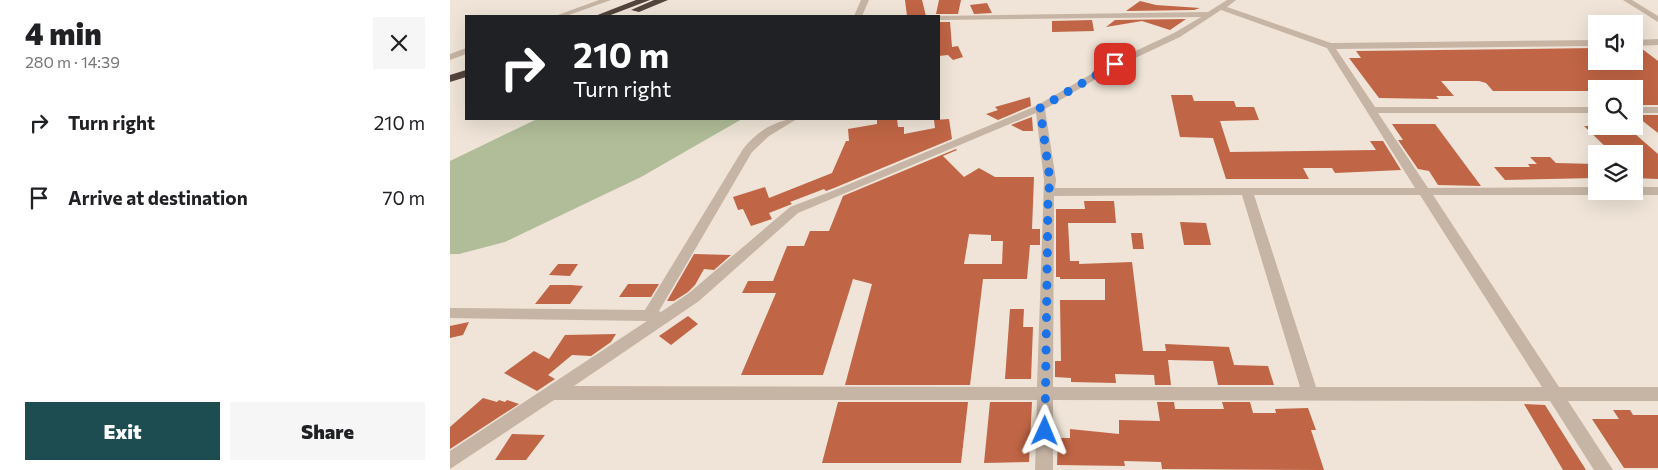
<!DOCTYPE html>
<html lang="en">
<head>
<meta charset="utf-8">
<style>
  body { margin:0; font-family:Commissioner,sans-serif; background:#f6f6f6; color:#202124; height:100vh; display:flex; flex-direction:column; font-size:19px; white-space:nowrap }
  * { box-sizing:border-box; margin:0 }
  p { font-size:16px; color:#757577 }
  .icon { flex:none; width:28px; height:28px; fill:none; stroke:currentColor; stroke-width:2; stroke-linecap:round; stroke-linejoin:round }
  .map { position:relative; flex:1; overflow:hidden }
  .side { display:flex; flex-direction:column; background:#fff; width:450px }
  .side>* { flex:none }
  .banner { position:absolute; left:15px; top:15px; width:475px; height:105px; border-radius:0px; box-shadow:0 5px 20px #0002; background:#202124; color:#fff; overflow:hidden }
  .buttons { position:absolute; left:1138px; top:15px; display:grid; gap:10px }
  .buttons a { display:grid; place-items:center; width:55px; height:55px; border-radius:0px; background:#fff; box-shadow:0 5px 20px #0002; font-size:25px }
  .pin { position:absolute; display:grid; place-items:center; width:42px; height:42px; color:#fff; margin:-21px; border-radius:10px; box-shadow:0 2px 8px #0006 }
  .me { position:absolute; width:55px; margin:-28px; rotate:1deg; stroke-linejoin:round; filter:drop-shadow(0 0 4px #0008) }
  .turn { display:flex; align-items:center; gap:18px; height:105px; padding:0 25px; font-size:22px }
  .turn .icon { width:65px; height:65px; stroke-width:2.5 }
  .turn b { display:block; font-size:35px; line-height:42px }
  .round { display:grid; place-items:center; flex:none; width:52px; height:52px; border-radius:0px; background:#f6f6f6 }
  .headline { display:flex; align-items:center; justify-content:space-between; height:85px; padding:0 25px }
  h1 { font-size:30px; font-weight:800; line-height:38px }
  .cta { display:flex; gap:10px; margin-top:auto; padding:10px 25px }
  .cta a { flex:1; height:58px; border-radius:0px; background:#1d4d51; color:#fff; font-size:20px; font-weight:800; line-height:58px; text-align:center }
  .cta a+a { background:#f6f6f6; color:#202124 }
  ul { padding:0; list-style:none }
  li { display:flex; align-items:center; gap:15px; height:75px; padding:0 25px }
  li div { flex:1 }
  li b { display:block; font-size:19px }
  li em { font-style:normal }
  main { display:flex; flex:1; min-height:0 }
  .map>svg:first-child { display:block }
  .green { fill:#b0bd98 }
  .building { fill:#c06545; fill-rule:evenodd }
  .lines { fill:none; stroke-linecap:round; stroke-linejoin:round }
  .minor { fill:#c6b4a4; fill-rule:evenodd }
  .highway { fill:#53443d; fill-rule:evenodd }
  .route { stroke:#1a73e8; stroke-width:9; stroke-dasharray:0 16.2 }
</style>
</head>
<body>
<main>
<section class="side">
<div class="headline"><div><h1>4 min</h1><p>280 m · 14:39</p></div><a class="round"><svg class="icon" aria-label="close" viewBox="0 0 24 24"><path d="M6 6l12 12M18 6L6 18"/></svg></a></div>
<ul>
<li><svg class="icon" aria-label="right" viewBox="0 0 24 24"><path d="M7 20v-9h11M14 6l5 5-5 5"/></svg><div><b>Turn right</b></div><em>210 m</em></li>
<li><svg class="icon" aria-label="arrive" viewBox="0 0 24 24"><path d="M6 21V4h12l-3 4 3 4H6"/></svg><div><b>Arrive at destination</b></div><em>70 m</em></li>
</ul>
<div class="cta"><a>Exit</a><a>Share</a></div>
</section>
<div class="map">
<svg width="1208" height="470" viewBox="0 0 1208 470">
  <rect width="100%" height="100%" fill="#efe4d7"/>
  <path class="green" d="M87,119H292L191,177L55,242L9,254H0V161Z"/>
  <path class="building" d="M455,0H472L476,16H457Z
    M489,0H511L508,14H486Z
    M690,1L706,5L750,8L744,10L676,11Z
    M537,3L542,13L524,14L520,5Z
    M736,19L720,30L692,21L656,27L665,20Z
    M642,20L644,31L602,32V21Z
    M489,22H500L502,47L508,46L513,57L503,60L498,55L489,56Z
    M1146,48V61H1184V48H1191L1208,61V105H1184V89H1146V91H1043L1036,83L1029,81H991L1004,96H986L989,99L929,98L899,58H911L906,51Z
    M721,95H742L744,101H784L786,107H804L809,120L770,121L780,152L926,150L920,141H933L951,170L885,173L882,168H853L859,179H776L763,138L730,137Z
    M580,97L581,106L548,120L536,114L548,110L545,107Z
    M1185,115H1208V133Z
    M582,117L583,131H573L561,125Z
    M447,119L448,127H454V134L485,128L484,120L499,119L502,139L384,188L376,191L374,189L340,202L342,204L319,213L322,219L301,226L293,209L288,210L283,197L315,187L319,198L382,173L396,141H399L398,129L427,124V120Z
    M942,124H985L1031,186L988,185L979,171L968,169L948,140H953Z
    M1134,126H1176L1208,154V179L1184,178V154H1163Z
    M506,149L507,150L493,156L514,177L529,168L545,177H584L582,229H590V245H580L577,279H533L520,385H395L422,284L403,279L373,375H291L326,293H292L298,281H323L337,246H354L360,231H379L393,196ZM519,234L541,235V241H553L552,264H514Z
    M1080,157H1100L1106,163L1146,164V178L1055,180L1044,167H1080L1078,164H1087Z
    M634,201H664L666,223H618L620,261H629V264L682,262L693,351H716L715,344L779,347L784,365L818,366L824,385H768L763,361L718,360L721,385H705L704,375L665,374L666,383L621,382V378L605,377V361H611L610,300H655V279H610V277H606V209H635Z
    M730,222L756,223L761,245H734Z
    M681,233H692L694,249H683Z
    M244,254L281,255L264,270L254,269L245,285L238,292L224,301H217Z
    M108,264H128L120,276L99,275Z
    M178,284H209L201,297H169Z
    M100,285H121L133,286L120,304H85Z
    M560,309H574L573,327H583L581,379H555Z
    M238,316L248,324L221,345L209,336Z
    M19,322L13,335L0,338V326Z
    M166,334L161,342L141,356L122,355L98,375L105,379L87,391L54,373L84,351L99,359L115,335Z
    M33,398L47,402L49,400L55,402L57,400L69,404L0,449V427Z
    M388,402H518L511,463H372Z
    M540,402H582L579,462L534,463Z
    M707,402H724L725,409H774L772,402H800L803,413H826L825,409L858,408L866,430H861L874,470L712,469L711,462L674,461L675,466L607,465L608,438H620V429L669,434V420L710,421Z
    M1074,404L1095,405L1136,470H1113Z
    M1163,410H1180L1183,415H1208V468H1174L1142,419H1169Z
    M62,434L95,435L76,460H45Z"/>
  <g class="lines">
    <path class="minor" d="M149,0H161L116,16H105Z
      M411,0H419L412,16H404Z
      M777,0H786L777,7L881,43L1146,40V46L886,49L925,107H1146V113H928L978,188L1146,187V191H1184V187H1208V195H983L1109,387H1208V401H1118L1163,470H1144L1100,401L603,400V470H585L587,400H104L0,469V451L197,321L0,318V308L195,310L293,149C306,132 326,119 347,119L319,136L302,152L209,311L211,312L239,293L340,207L385,190L586,106L662,62L724,33L751,17L489,20V16H486L758,12ZM771,10L877,48L965,188H605L606,180L595,109L668,66L730,37ZM586,113L594,180L587,387L124,386L249,301L348,213ZM792,195L850,387H603L604,196ZM804,195H970L1092,387H866Z
      M1173,0H1182L1208,16V22Z
      M1208,39V45L1184,46V40Z
      M16,48V54L0,60V54Z
      M1184,107H1208V113H1184Z"/>
    <path class="highway" d="M186,0H200L158,16H145Z
      M204,0H218L189,12L181,10Z
      M16,70V77L0,82V75Z"/>
  </g>
  <g class="lines">
    <path class="route" d="M595,431L598,200L600,180L590,108L665,64"/>
  </g>
</svg>
<div class="buttons">
<a><svg class="icon" aria-label="sound" viewBox="0 0 24 24"><path d="M4 9h4l5-4v14l-5-4H4zM17 9q2 3 0 6"/></svg></a>
<a><svg class="icon" aria-label="search" viewBox="0 0 24 24"><circle cx="10" cy="10" r="6"/><path d="M15 15l6 6"/></svg></a>
<a><svg class="icon" aria-label="layers" viewBox="0 0 24 24"><path d="M12 4l9 5-9 5-9-5zM3 14l9 5 9-5"/></svg></a>
</div>
<div class="pin" style="left:665px;top:64px;background:#d93025"><svg class="icon" aria-label="arrive" viewBox="0 0 24 24"><path d="M6 21V4h12l-3 4 3 4H6"/></svg></div>
<svg class="me" style="left:595px;top:431px" viewBox="-20 -20 40 40"><path d="M0-17L14 15 0 8-14 15z" fill="#1a73e8" stroke="#fff" stroke-width="4"/></svg>
<div class="banner">
<div class="turn"><svg class="icon" aria-label="right" viewBox="0 0 24 24"><path d="M7 20v-9h11M14 6l5 5-5 5"/></svg><div><b>210 m</b>Turn right</div></div>
</div>
</div>
</main>
</body>
</html>
